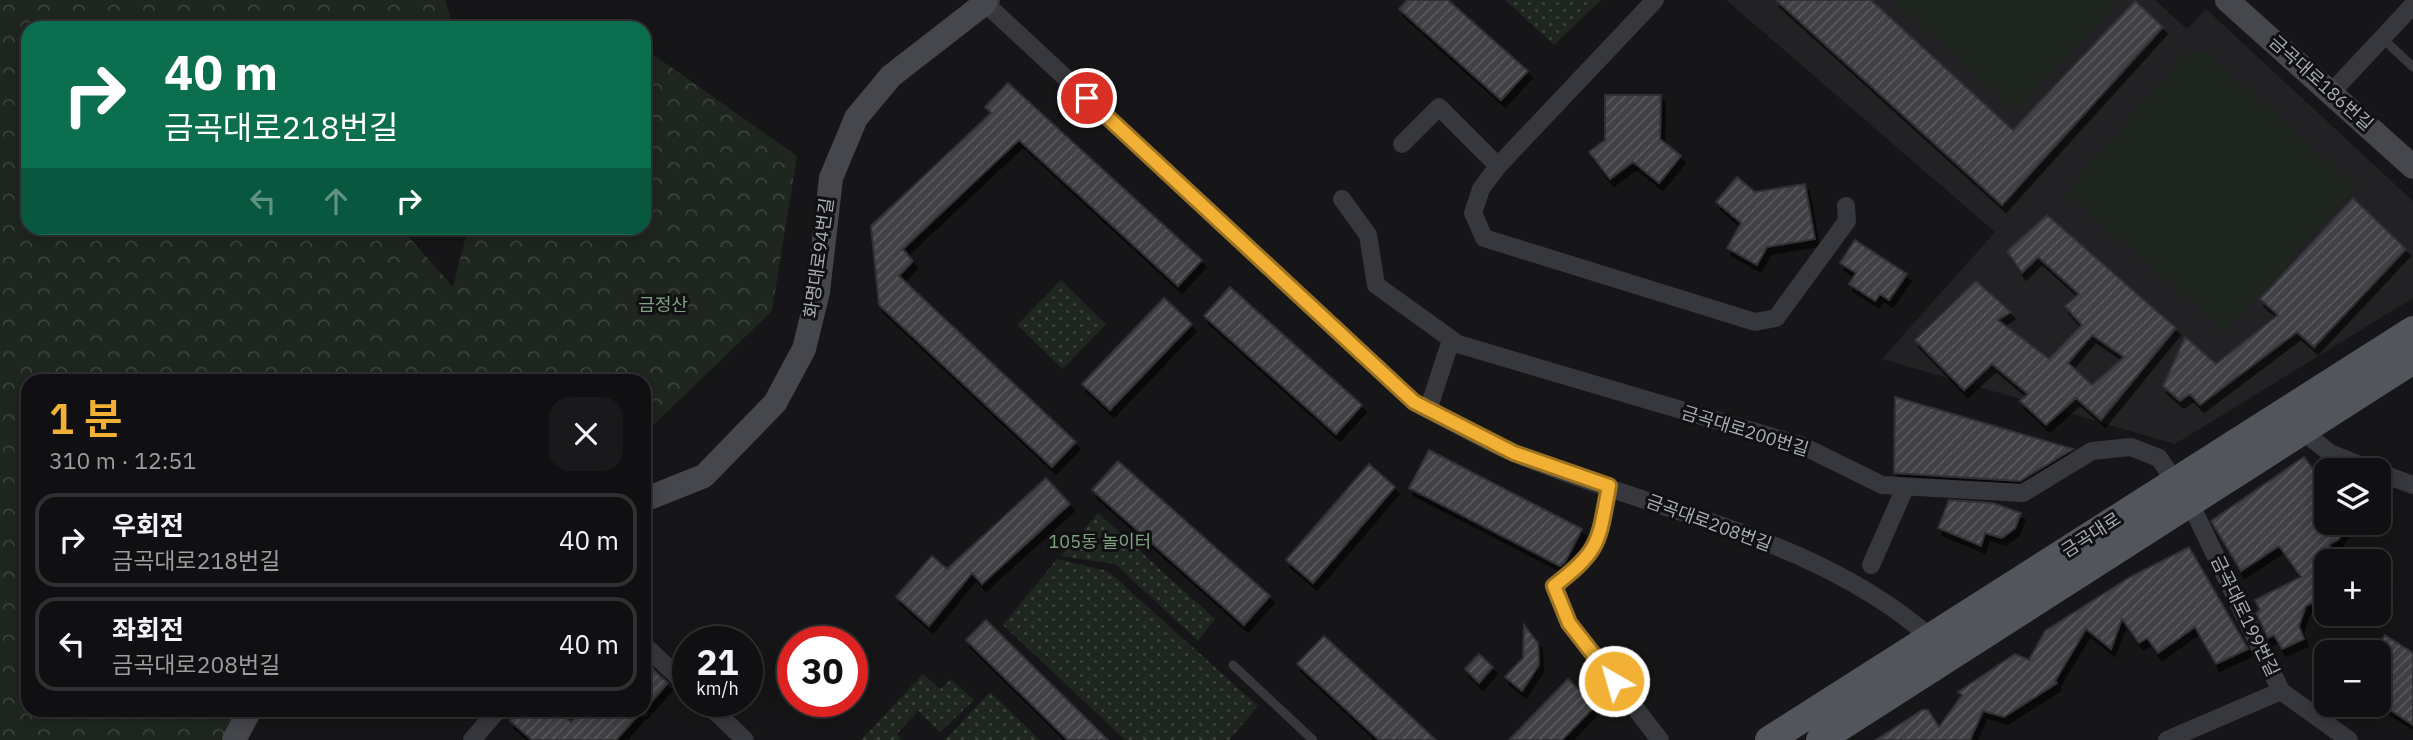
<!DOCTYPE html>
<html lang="ko">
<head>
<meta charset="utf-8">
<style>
  body { margin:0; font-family:"IBM Plex Sans","Noto Sans KR",sans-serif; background:#19191b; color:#f1f3f6; height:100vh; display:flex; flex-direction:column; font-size:26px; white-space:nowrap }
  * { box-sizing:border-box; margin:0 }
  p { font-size:23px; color:#9c9d9f }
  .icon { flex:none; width:38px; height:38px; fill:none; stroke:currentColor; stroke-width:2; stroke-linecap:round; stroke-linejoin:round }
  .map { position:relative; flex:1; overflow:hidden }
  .details { position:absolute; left:21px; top:374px; width:630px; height:343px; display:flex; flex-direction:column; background:#101012; border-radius:21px; box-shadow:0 4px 18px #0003,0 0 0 2px #303032 }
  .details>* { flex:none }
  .hud { position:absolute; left:21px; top:21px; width:630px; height:214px; border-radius:21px; box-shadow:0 4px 18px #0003,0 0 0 2px #303032; background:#0b6e4f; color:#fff; overflow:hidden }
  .fabs { position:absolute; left:2314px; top:458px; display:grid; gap:14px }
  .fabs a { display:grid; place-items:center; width:77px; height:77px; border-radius:14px; background:#101012; box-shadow:0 4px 18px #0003,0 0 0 2px #303032; font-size:35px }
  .speed { position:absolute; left:672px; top:626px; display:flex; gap:14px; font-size:35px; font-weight:700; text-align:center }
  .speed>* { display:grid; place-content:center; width:91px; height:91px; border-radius:50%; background:#101012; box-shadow:0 4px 18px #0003,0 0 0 2px #303032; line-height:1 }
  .speed small { font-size:18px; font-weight:400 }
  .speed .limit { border:10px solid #d22; background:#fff; color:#111 }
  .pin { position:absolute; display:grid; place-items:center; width:60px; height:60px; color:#fff; margin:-30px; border:4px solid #fff; border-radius:50%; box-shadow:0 2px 7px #0007 }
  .me { position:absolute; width:77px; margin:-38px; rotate:322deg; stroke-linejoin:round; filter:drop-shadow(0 0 5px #0008) }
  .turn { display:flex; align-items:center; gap:24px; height:147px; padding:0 28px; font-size:32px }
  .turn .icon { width:91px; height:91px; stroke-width:2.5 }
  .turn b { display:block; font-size:49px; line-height:60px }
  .lanes { display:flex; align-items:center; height:66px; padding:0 28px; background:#0003; justify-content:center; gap:35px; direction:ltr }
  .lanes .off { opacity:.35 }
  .round { display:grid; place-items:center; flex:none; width:74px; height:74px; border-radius:21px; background:#19191b }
  .summary { display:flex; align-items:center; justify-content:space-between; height:119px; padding:0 28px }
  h1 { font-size:42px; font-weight:600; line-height:52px; color:#f2b134 }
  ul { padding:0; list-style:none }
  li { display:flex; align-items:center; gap:21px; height:94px; margin:0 14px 10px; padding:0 14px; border:4px solid #303032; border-radius:21px }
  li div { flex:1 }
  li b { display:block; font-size:26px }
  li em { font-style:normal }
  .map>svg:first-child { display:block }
  .built { fill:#222225 }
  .forest { fill:url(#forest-crowns) }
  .park { fill:url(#park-dots) }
  .pitch { fill:#1e261f }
  .building { fill:url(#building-hatch); stroke:#303034; stroke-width:2; fill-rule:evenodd; filter:url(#shadow) }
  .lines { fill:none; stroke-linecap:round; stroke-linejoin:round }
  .lane { stroke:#37383d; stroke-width:9 }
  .street { stroke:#37383d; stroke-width:18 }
  .secondary { stroke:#45474d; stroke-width:24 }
  .primary { stroke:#53555c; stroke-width:28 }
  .route-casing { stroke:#9d7322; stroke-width:18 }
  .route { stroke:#f2b134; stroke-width:12 }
  .labels { text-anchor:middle; stroke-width:6; stroke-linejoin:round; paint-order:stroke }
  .street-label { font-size:18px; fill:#a8adb8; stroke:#111113 }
  .park-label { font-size:18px; fill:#7fa381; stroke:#111113 }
</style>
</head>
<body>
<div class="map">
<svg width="2413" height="740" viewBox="0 0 2413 740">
  <defs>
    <pattern id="forest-crowns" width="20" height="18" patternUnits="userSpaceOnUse" patternTransform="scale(1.75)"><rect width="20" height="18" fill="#1e261f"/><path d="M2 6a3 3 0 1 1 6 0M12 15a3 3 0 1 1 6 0" fill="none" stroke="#3c433d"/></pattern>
    <pattern id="park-dots" width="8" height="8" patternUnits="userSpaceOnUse" patternTransform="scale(1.75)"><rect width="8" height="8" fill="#1e261f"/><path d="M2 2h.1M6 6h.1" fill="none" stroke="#3c433d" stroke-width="1.8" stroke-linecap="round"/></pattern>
    <pattern id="building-hatch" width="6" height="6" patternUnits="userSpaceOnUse" patternTransform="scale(1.75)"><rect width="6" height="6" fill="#404145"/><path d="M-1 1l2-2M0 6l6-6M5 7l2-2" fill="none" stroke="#595a5e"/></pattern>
    <filter id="shadow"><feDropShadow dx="4" dy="7" stdDeviation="0" flood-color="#0009"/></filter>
  </defs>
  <rect width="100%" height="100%" fill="#161618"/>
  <path class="built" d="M1726,0H2155L2187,29L2206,9L2413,201V298L2175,444L1882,359L1995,232Z"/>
  <path class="forest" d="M0,0H445L454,28H28V228H401L453,287L468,228H644V48L797,156L772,311L644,434V382H28V710L237,711L221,740H0Z"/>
  <path class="park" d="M1505,0H1601L1554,45Z
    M1061,280L1106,324L1063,369L1017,325Z
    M1098,513L1215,619L1198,641L1115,564L1061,556Z
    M1057,559L1108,571L1258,706L1229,740H1125L1003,625Z
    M923,674L940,689L951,679L974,700L940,732L918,711L897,734L902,740H861Z
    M990,692L1040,740H945Z"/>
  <path class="pitch" d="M1892,0H2120L2016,111Z
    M2187,51H2205L2356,186L2226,332L2065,193Z"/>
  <path class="building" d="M1407,0H1448L1528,71L1501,100L1399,9Z
    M1776,0H1871L2013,130L2135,1L2163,27L2002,205Z
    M1008,83L1202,260L1178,286L1019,140L903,249L913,261L899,276L1076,442L1052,467L879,305L871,226L991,113L985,107Z
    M1605,95H1661L1660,139L1681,156L1659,183L1633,162L1610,179L1589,152L1605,140Z
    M1737,177L1755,192L1805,184L1815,239L1767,247L1757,265L1727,248L1741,223L1716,202Z
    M2353,198L2406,249L2314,347L2297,332L2200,405L2190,394L2180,401L2163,386L2185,337L2216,364L2278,315L2260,299Z
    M2047,215L2176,328L2101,420L2076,398L2046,425L2020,401L2028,394L1992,364L1964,390L1915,340L1976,281L2011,312L1998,320L2049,359L2082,325L2065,306L2079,294L2038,257L2022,273L2007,251ZM2092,335L2124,357L2092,385L2068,363Z
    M1855,240L1907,274L1889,300L1880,294L1875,301L1849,284L1856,273L1840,263Z
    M1230,287L1362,405L1336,434L1204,316Z
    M1164,298L1192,324L1110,410L1082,384Z
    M1895,397L2025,435L2073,449L2020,481L1894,473Z
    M1429,450L1582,529L1565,562L1560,566L1409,488Z
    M2304,457L2326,486V523H2346L2339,539L2329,545L2339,562H2326V596L2306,606L2299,626L2304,639L2282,649L2274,635L2268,638L2256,613L2260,610L2255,600L2301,577L2279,546L2241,571L2211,521Z
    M1118,461L1270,596L1244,625L1092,490Z
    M1369,464L1395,487L1313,583L1286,560Z
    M1046,478L1070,504L982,584L972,573L929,626L896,597L932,556L947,569Z
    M1949,500L1993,503L2021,513L2015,528L2002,538L1985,533L1981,546L1938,528Z
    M2189,547L2248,649L2216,664L2195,627L2158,653L2147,638L2139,643L2122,619L2111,649L2086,629L2055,681L2057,683L2004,717L1983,711L1970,740H1876L1922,710H1928L1939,727L1962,695L1958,692L2015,654L2029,660L2045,631L2130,577Z
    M986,620L997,631L1108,740H1068L966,640Z
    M1524,625L1538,643L1539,665L1522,691L1505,677L1523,658Z
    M2385,635L2413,653V725L2378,702V645Z
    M1324,636L1436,740H1379L1297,664Z
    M1479,654L1493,667L1479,683L1465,669Z
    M644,661L668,683L644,710Z
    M1568,679L1595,706L1562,740H1509Z
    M520,710H557L571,722L582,710H643L616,740H532L510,721Z"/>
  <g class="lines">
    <path class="lane" d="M2382,38L2413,67
      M1233,665L1313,740"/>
    <path class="street" d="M991,0L985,3L1414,402L1428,410
      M2331,93L2413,5
      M1402,144L1439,107L1498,166L1655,0
      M1498,166L1481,189L1473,213L1484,238L1755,322L1776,318L1847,221L1846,206
      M1342,199L1368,235L1376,285L1458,344L1803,446L1882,485L2023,493L2092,451L2131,447L2159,458L2191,505L2281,691L2349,740
      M1451,340L1428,410C1457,424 1485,441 1514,453C1653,512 1814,535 1931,638
      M2302,431L2330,453L2375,471
      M2378,472L2413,485
      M1609,486C1598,544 1601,548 1554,586L1569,623L1660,740
      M1871,565L1905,488
      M644,645L688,686
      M705,702L745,740
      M472,740L498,710
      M2167,740L2281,691"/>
    <path class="secondary" d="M2227,0L2413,167
      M644,500L704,476L775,403L804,349L818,292L831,178L856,118L891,76L985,3
      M234,740L250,710"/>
    <path class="primary" d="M1769,740L2413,330
      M1820,740L2413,360"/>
  </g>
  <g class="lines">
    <defs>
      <path id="route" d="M1087,98L1414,402L1514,453L1609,486C1598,544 1601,549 1554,586L1569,623L1614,681"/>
    </defs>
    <use href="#route" class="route-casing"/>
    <use href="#route" class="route"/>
  </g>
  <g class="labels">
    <g class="street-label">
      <text transform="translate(2321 83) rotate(42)" y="6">금곡대로186번길</text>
      <text transform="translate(819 258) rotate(-82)" y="6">화명대로94번길</text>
      <text transform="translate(1745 431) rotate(17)" y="6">금곡대로200번길</text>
      <text transform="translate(1709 523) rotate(20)" y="6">금곡대로208번길</text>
      <text transform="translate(2091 535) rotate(-33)" y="6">금곡대로</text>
      <text transform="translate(2245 616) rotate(64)" y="6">금곡대로199번길</text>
    </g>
    <g class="park-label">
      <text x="663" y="311">금정산</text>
      <text x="1100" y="548">105동 놀이터</text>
    </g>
  </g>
</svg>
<div class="fabs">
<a><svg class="icon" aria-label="layers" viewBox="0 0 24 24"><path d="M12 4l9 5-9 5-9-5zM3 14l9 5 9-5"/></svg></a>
<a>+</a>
<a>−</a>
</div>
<div class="speed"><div>21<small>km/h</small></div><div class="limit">30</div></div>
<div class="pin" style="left:1087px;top:98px;background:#d93025"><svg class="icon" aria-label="arrive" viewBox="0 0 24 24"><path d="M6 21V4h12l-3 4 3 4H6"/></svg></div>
<svg class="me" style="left:1614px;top:681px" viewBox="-20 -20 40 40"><circle r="17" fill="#f2b134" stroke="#fff" stroke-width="3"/><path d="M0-11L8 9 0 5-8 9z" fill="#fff"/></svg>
<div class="hud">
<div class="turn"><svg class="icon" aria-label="right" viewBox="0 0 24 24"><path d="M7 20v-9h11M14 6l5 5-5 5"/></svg><div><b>40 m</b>금곡대로218번길</div></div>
<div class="lanes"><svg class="icon off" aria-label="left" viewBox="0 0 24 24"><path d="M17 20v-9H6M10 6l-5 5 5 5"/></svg><svg class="icon off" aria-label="ahead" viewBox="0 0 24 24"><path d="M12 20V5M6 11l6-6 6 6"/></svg><svg class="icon" aria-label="right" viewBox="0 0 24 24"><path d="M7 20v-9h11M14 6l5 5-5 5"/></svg></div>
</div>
<section class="details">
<div class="summary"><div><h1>1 분</h1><p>310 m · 12:51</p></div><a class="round"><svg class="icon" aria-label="close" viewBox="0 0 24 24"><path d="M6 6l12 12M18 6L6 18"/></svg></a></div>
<ul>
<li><svg class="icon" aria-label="right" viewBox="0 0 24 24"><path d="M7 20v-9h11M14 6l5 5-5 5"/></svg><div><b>우회전</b><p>금곡대로218번길</p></div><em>40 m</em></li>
<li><svg class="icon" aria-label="left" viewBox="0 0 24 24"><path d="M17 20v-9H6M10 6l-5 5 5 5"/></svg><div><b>좌회전</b><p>금곡대로208번길</p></div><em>40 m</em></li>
</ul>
</section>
</div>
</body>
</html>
